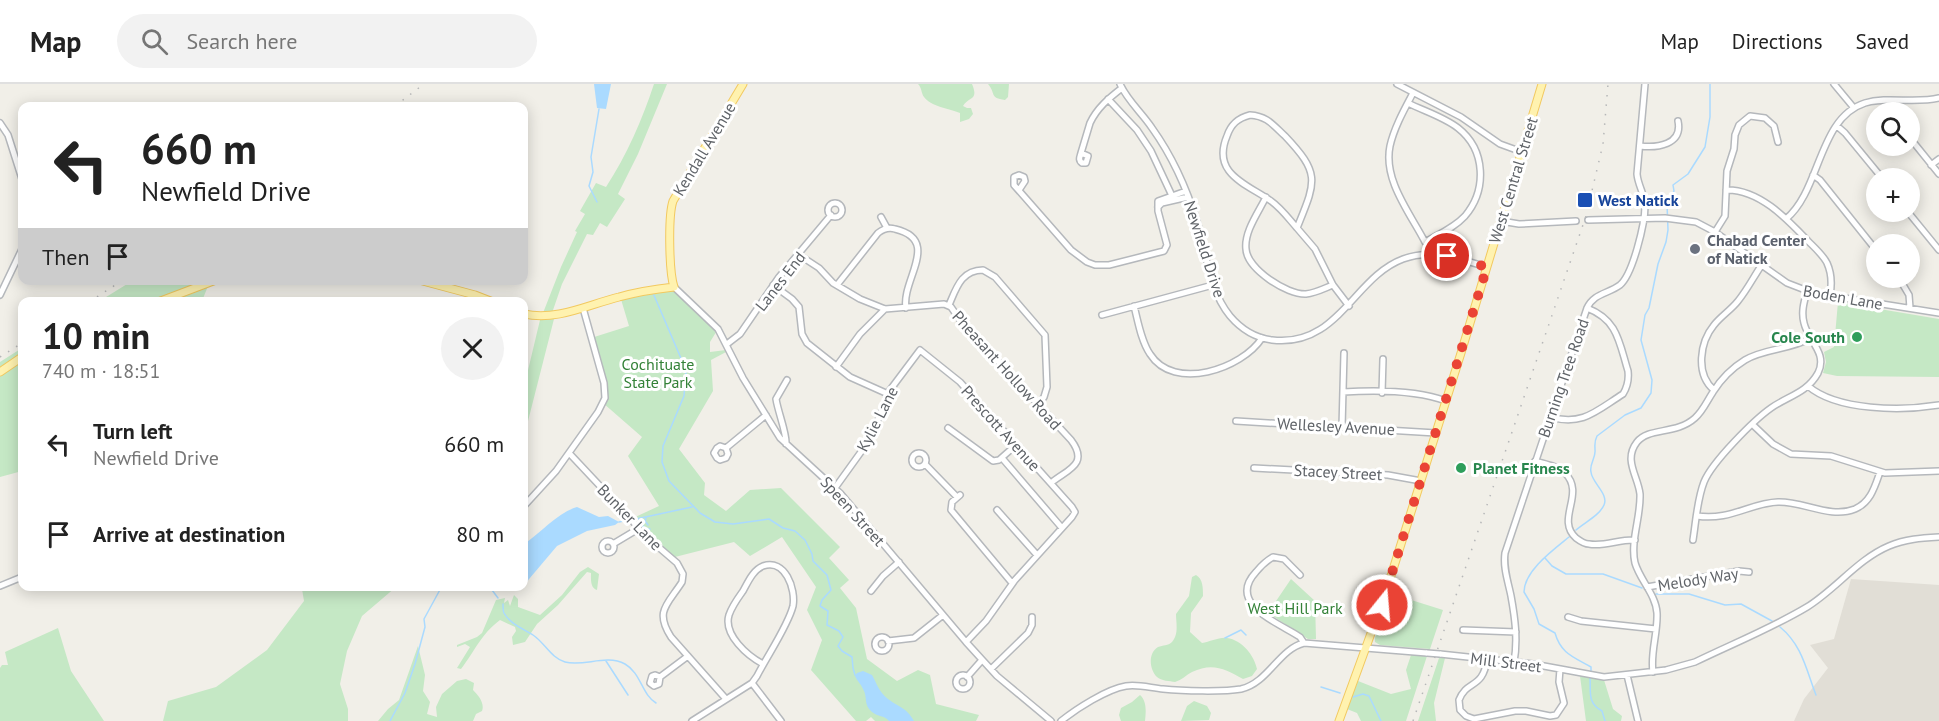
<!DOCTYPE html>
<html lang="en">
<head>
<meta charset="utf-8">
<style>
  body { margin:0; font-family:"PT Sans",sans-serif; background:#f2f2f2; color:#222; height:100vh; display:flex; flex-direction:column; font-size:22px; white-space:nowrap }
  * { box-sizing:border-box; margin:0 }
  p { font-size:20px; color:#767676 }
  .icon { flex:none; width:33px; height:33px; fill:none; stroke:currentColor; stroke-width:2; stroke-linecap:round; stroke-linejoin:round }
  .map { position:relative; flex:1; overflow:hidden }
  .sheet { position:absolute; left:18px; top:213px; width:510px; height:294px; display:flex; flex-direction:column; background:#fff; border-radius:12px; box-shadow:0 3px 15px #0003 }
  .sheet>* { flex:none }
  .top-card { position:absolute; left:18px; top:18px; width:510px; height:183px; border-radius:12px; box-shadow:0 3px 15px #0003; background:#fff; color:#222; overflow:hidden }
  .controls { position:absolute; left:1866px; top:18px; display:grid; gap:12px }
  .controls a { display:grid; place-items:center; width:54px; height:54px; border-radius:50%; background:#fff; box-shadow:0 3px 15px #0003; font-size:30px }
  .pin { position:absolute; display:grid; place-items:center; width:51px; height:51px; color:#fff; margin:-26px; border:3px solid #fff; border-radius:50%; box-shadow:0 2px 6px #0007 }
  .me { position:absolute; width:66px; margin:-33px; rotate:17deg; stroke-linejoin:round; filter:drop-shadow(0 0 4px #0008) }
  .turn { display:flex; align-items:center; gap:21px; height:126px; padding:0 24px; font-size:27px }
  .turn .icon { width:78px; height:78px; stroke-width:2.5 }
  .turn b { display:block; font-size:42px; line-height:51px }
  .then { display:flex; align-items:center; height:57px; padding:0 24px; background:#0003; gap:12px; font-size:22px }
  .round { display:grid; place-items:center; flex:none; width:63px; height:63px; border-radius:32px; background:#f2f2f2 }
  .head { display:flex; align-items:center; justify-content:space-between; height:102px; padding:0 24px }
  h1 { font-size:36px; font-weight:700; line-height:45px }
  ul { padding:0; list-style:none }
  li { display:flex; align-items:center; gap:18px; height:90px; padding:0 24px }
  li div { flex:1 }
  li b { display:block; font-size:22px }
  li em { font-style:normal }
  header { display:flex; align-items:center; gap:36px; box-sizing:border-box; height:84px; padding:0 30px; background:#fff; border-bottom:2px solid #e0e0e0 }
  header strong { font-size:28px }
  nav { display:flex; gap:33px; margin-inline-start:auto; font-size:21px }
  .search { width:420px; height:54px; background:#f2f2f2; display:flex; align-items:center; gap:15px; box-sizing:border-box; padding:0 21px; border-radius:33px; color:#767676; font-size:22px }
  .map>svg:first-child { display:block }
  .education { fill:#e1ded6 }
  .green { fill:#c5e8c5 }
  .water { fill:#aadaff }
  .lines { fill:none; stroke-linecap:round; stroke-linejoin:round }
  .stream { stroke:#aadaff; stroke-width:1.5 }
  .minor-casing { stroke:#b5b8bc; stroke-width:8 }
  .major-casing { stroke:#f2c960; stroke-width:9 }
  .minor { stroke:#fff; stroke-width:5 }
  .major { stroke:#fff2af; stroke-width:7 }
  .rail { stroke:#b6b7b8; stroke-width:1.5; stroke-dasharray:1.5 8; stroke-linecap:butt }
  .minor-bridge-casing { stroke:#b5b8bc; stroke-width:8; stroke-linecap:butt }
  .minor-bridge { stroke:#fff; stroke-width:5 }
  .route { stroke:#ea4335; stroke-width:10; stroke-dasharray:0 18 }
  .transit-dot { fill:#1a4fb4; stroke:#fff; stroke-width:2 }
  .worship-dot { fill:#6b7280; stroke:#fff; stroke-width:2 }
  .leisure-dot { fill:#2e9e5b; stroke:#fff; stroke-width:2 }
  .labels { text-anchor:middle; stroke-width:6; stroke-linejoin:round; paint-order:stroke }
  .street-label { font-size:16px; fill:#5f6368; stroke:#fff }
  .transit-label { font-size:16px; font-weight:bold; fill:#164399; stroke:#fff; text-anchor:start }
  .worship-label { font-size:16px; font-weight:bold; fill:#5b616d; stroke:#fff; text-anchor:start }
  .leisure-label { font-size:16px; font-weight:bold; fill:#27864d; stroke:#fff; text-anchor:end }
  .park-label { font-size:16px; fill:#348238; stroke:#fff }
</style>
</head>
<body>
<header>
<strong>Map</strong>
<div class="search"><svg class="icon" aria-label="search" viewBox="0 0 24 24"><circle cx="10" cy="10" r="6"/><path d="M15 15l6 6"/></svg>Search here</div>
<nav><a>Map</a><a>Directions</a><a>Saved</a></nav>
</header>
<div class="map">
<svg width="1939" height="637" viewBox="0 0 1939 637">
  <rect width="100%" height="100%" fill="#f1efe8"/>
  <path class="education" d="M1851,495L1939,501V637H1794L1804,615L1828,584L1810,561L1834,555Z"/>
  <path class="green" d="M654,0H667L638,70L618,110L625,115L607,143L600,139L593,151L587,150L562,200L552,229H543L561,183L577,148L575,147L585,130L580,127L596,99L606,103C627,71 642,36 654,0Z
    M918,0H972C979,17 969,12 963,22L967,24H971L973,30L969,35L960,38V29C950,25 930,22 924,13C921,9 922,4 918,0Z
    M988,0H1009L1008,13L1005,16C989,14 996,9 988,0Z
    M132,197H210L202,217L98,218Z
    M674,203L718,245L710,258V268L726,266V268L711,276L713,307L679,365L705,399L704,411L726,427L750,406L781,404L840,463L829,474L849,496L840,504L856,524L867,575L897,597L918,586L930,591L936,620L979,631L976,637H875L871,633L866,637H856L811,586L822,556L807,526L816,503L782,453L750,472L734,458L671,474L631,435L659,422L628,372L642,353L603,319L605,309L591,254L629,242L620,212Z
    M1838,218L1939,235V293L1837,292L1823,289L1826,278L1824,268L1834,263Z
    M554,235L527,341L524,352V303L540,236Z
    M22,264V387L0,393V278Z
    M588,483L599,490L597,506C590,504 591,495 591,489L587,488L558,521L537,540L525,558L513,561L512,553L516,547L515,543L500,536C481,550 475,567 461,585L457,584L470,563L465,560L457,563V561L477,553L482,549L496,516L505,514L504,519L508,516L510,522L514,511L518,515V523L540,531L562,511L580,488Z
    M1196,491C1203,495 1203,504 1203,512L1191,529L1190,548L1202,559C1210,558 1219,553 1227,554C1242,556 1254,571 1257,585L1252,592L1243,595C1226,585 1212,578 1192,588C1186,591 1182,596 1175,598C1170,597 1161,597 1157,593C1149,585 1148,569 1158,563C1163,561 1168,562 1172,558C1179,550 1176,539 1176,530L1189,512L1192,493Z
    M1291,495L1315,517L1316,555H1308L1268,529Z
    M304,503H396L362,532L347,567L340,600L348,625V637H163L168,617L216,603L267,566L304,517L302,505Z
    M1389,509L1443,526L1430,565L1380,561L1375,558V554Z
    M58,544L71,587L104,637H0V584L2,581H8L5,568Z
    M418,562L425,591L423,607L430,618L427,630L437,633L436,623L442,610L457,597L466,595L474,599L473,606C478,611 485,619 482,627L476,630L473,637H378L388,625L399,616Z
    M1411,571L1427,572L1406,637H1361L1357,629L1347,625L1358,597L1391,610L1411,605L1406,586Z
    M1439,574H1445L1434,619L1436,637H1418Z
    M1580,592L1604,596L1613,625L1622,632L1621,637H1586Z
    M1140,611C1147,617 1146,628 1145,637H1121L1119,631L1121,624L1132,618Z
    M1194,617L1207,622L1211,629L1209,636L1181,637L1187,622Z"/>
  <path class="water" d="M594,0H611L606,25L597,24Z
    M577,423L599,433L608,432L619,438L615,441L587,447L557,462L524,501V460C542,448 557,429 577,423Z
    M863,587L872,591C877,600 879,608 888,615C900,624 906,623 914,637H889C884,631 878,633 872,628C863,621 868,613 863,605C861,600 857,597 855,592L857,589Z"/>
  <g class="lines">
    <path class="stream" d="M597,118L589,102L593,88L591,73L599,25
      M653,209L686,286L684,312L663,362L662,378L669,397L700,429L715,438L733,440L769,435L783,444L795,447L805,456L812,470L813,477L827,491L831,506L822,516L820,522L828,527L827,541L839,547L843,553L838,562L842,567L852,573L853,584L855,591
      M646,434L645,437L648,441
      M636,435L692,423
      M638,435L645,445H650
      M619,438L628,436
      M1576,446C1585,438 1599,432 1604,421C1609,410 1592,399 1591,388C1589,380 1596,374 1595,366C1595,360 1594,358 1597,352L1625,331L1641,324L1651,309L1652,296L1641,256L1645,231L1649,224L1658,180L1666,158L1668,146L1667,120L1674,107L1673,101L1688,90L1705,63L1710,33V0
      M1569,453C1553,466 1524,487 1524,508L1534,525L1539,540L1555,549C1561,570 1574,573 1591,583V588
      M1545,474L1552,482L1566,490H1603L1642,504
      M489,502L498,514
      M1656,510H1689L1725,521L1741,520L1772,537
      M503,520C503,523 503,527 504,529C510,540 524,545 533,551C545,559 551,574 565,578C584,583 606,570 625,580C641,589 642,611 656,619
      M1780,543C1802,561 1806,585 1816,611
      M1225,554L1241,546L1246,551
      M606,577L628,611
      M1590,594C1591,608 1587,619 1602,627L1605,637
      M1321,603L1340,609
      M1353,613L1363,610L1369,612L1381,637
      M390,637L405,609L415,580L425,543L424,535L442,502"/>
    <defs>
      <path id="minor" d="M1120,0C1127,16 1142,29 1152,44C1172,72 1187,105 1197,138C1207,169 1208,205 1230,232C1241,245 1256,254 1272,256C1338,264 1354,193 1403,175C1432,164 1459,175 1487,183
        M1397,0L1461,33L1500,60L1522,68
        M1834,0L1854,24
        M1108,15L1137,46L1151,67L1174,116
        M1893,17L1895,28
        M1408,19C1424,27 1444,33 1458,44C1486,66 1487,106 1465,132C1454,144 1439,150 1425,158C1410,129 1383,96 1390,62C1394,44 1404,26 1413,9
        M1250,31C1267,32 1273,41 1285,52C1321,90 1316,97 1297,144C1289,135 1281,124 1271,117C1247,100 1211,90 1227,52C1231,40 1238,34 1250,31Z
        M0,39L8,51L22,95
        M1837,42L1845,49L1882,94
        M1910,54L1939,90
        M1640,62C1657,64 1683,61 1678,37
        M1081,69L1088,72L1086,79H1082C1078,76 1080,73 1081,69L1090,39C1097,24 1109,14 1122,4
        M1931,81L1939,75
        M1813,91L1820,96L1876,166
        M1019,106L1025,97L1024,93L1019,91L1014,93V101L1071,166L1087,178L1095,181H1109L1164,167L1167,161L1158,127V117L1186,107
        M1726,106C1759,105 1787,135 1808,157C1815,164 1823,171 1827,179C1832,190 1832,200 1830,211
        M1266,113C1258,129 1244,148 1246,165C1247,185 1287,211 1306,210C1316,209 1325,204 1333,201
        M828 126a7 7 0 1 1 14 0a7 7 0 1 1-14 0Z
        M1158,123L1162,119L1188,113
        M1908,128L1939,166
        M881,133L887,144
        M1786,135C1821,106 1818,34 1865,19C1888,12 1915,20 1939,14
        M1588,136L1665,134L1696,138L1715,148L1787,199L1813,209L1939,229
        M1501,137L1519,140L1576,137
        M1297,144L1315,165L1333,201L1349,222
        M1715,148L1725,132L1727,87L1734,65L1735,51L1739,41L1750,32L1765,34L1774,42L1778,58
        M799,171L819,184L833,199L860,215L885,225L944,220L951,223L960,236L1071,356C1090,381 1066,386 1051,399
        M1899,194L1909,211L1910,224
        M773,201L792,215L799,223L802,250L807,259L850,293L888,310
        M837,201L878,149C883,145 888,143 895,145C942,156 901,196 906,224
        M674,203L718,245L743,294L780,354L841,410L966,558L997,592L1051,637
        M0,211L22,165
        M949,221C956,205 961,186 983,186L995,193L1045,251L1047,303L1044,313L1038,321
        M1134,222C1138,237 1141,257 1150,270C1174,308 1242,285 1262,254
        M1102,231L1213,201
        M727,260L740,250L779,193L831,131
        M836,283L860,250L885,225
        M1808,302C1837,327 1902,327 1939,321
        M1714,306C1695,290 1700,258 1714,241C1721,232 1731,226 1738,217C1747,206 1753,194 1761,182
        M1343,308C1375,306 1416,306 1446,317
        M1382,309L1383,275
        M1550,333C1583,342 1596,327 1623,310C1628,302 1629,296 1628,287C1619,258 1618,236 1587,224
        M1236,337L1436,349
        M1753,341L1773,360L1791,370L1831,372L1885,389L1939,387
        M1342,343L1344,269
        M948,344L993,377L999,376L1016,361
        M786,360C787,350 778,328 776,315L787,296
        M726,364L728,370L726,374L720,376L717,374L714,369L717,364L720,362L726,364L766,331
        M569,369L631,435L642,449L677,479L683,490L682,498C668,520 654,527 671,553L726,615
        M912 376a7 7 0 1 1 14 0a7 7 0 1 1-14 0Z
        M1002,374L1062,444
        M1535,377C1545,380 1558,382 1565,389C1586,410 1555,435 1576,454C1580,457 1584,460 1589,460C1604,463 1620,455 1635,456
        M925,380L957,413
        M1254,384L1388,391L1421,397
        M835,404L871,354L890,306L920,266L960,298L1072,423L1075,428L1072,433L1015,496L986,537L966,558
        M960,411L952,418L951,426L1012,499
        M524,422L556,387L598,328L605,314L604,299L583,224
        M997,426L1037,471
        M1697,432C1730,437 1750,419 1778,418C1803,417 1830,435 1855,425C1871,418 1875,402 1880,388
        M1693,456C1696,437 1697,416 1704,398C1712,378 1754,336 1771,324C1788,312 1807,309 1818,289C1828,269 1808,257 1804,239C1801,228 1804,218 1807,207
        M602 463a6 6 0 1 1 12 0a6 6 0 1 1-12 0Z
        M613,460L638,445
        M1300,491L1284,475L1273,473C1266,477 1261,482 1256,488C1226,520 1279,539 1300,553L1304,559
        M0,502L22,493
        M1647,503L1739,487L1749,488
        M871,507L883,492L899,478
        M1568,533L1581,537L1656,545
        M1463,546L1516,548
        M875 560a7 7 0 1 1 14 0a7 7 0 1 1-14 0Z
        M888,557L914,554L943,531
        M1440,570L1533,580L1604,593L1666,586L1695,578C1732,560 1772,544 1807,523C1836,505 1858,475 1889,462C1905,455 1922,454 1939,453
        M1487,575C1483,606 1467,595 1459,616L1460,626L1466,632L1474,635L1515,627H1526L1550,632L1556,631L1564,619L1559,598L1560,585
        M1514,578C1518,556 1515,534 1511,512C1508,497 1503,484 1505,469L1587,224C1594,209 1608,210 1620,201C1633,190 1645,139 1645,122C1645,110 1638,102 1637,90L1645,0
        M991,585L1028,549L1032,541V533
        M1653,588C1650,569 1658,549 1657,529C1656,511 1640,496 1635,479C1630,457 1641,433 1640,410C1638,392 1623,376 1637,358C1649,343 1676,351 1695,334C1703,327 1707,317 1713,308C1721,295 1732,284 1745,276C1765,264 1791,266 1810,254
        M1627,591L1638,637
        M956 598a7 7 0 1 1 14 0a7 7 0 1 1-14 0Z
        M660,593L655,591L652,592L650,599L654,602L659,600L660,593L688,572
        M967,593L982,576
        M752,599L781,637
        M692,637L752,599L757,592C767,572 788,542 793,522C796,505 785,474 763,482C753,486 748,498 743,507C738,514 732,522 729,531C723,551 748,572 763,580
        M1061,637C1076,625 1107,605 1126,602C1138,600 1151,604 1163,605C1182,607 1224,608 1241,605C1268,599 1279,565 1304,559L1427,569"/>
      <path id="major" d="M419,196L475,211L493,218
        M158,218L216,196
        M524,230C557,237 587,221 619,213C637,208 656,205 674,203C669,188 668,132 673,117L743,0
        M0,288L22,273
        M1339,637L1385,511L1461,269L1542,0"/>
    </defs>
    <use href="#minor" class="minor-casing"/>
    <use href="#major" class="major-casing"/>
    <use href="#minor" class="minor"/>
    <use href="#major" class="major"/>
    <path class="rail" d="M395,22L424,0
      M89,218L123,196
      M0,273L22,259
      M1413,637L1586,132L1603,60L1608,0"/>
    <defs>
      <path id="minor-bridge" d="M1427,569L1440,570"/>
    </defs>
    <use href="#minor-bridge" class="minor-bridge-casing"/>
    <use href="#minor-bridge" class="minor-bridge"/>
  </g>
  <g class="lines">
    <path class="route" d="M1382,521L1487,183L1447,172"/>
  </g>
  <rect class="transit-dot" x="1577" y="108" width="16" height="16" rx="3"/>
  <circle class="worship-dot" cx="1695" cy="165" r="6"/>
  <g class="leisure-dot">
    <circle cx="1857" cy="253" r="6"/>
    <circle cx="1461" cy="384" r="6"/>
  </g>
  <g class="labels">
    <g class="street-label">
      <text transform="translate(704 65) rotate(-59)" y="6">Kendall Avenue</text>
      <text transform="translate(1513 96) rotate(-73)" y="6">West Central Street</text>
      <text transform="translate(1205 165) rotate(72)" y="6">Newfield Drive</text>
      <text transform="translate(780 197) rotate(-52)" y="6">Lanes End</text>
      <text transform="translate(1843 213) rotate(10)" y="6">Boden Lane</text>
      <text transform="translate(1007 286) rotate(48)" y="6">Pheasant Hollow Road</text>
      <text transform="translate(1563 294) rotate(-71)" y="6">Burning Tree Road</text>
      <text transform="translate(877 335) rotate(-63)" y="6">Kylie Lane</text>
      <text transform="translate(1336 342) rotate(3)" y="6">Wellesley Avenue</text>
      <text transform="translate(1001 344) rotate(48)" y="6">Prescott Avenue</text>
      <text transform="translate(1338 388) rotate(3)" y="6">Stacey Street</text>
      <text transform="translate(853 427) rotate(48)" y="6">Speen Street</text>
      <text transform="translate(630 433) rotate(46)" y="6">Bunker Lane</text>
      <text transform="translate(1698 495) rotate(-9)" y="6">Melody Way</text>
      <text transform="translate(1506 578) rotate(7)" y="6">Mill Street</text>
    </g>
    <g class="transit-label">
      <text x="1598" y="122">West Natick</text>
    </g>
    <g class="worship-label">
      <text x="1707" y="162">Chabad Center<tspan x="1707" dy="18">of Natick</tspan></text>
    </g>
    <g class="leisure-label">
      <text x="1845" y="259">Cole South</text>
      <text x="1473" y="390" text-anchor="start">Planet Fitness</text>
    </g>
    <g class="park-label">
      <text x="658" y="286">Cochituate<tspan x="658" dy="18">State Park</tspan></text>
      <text x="1295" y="530">West Hill Park</text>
    </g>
  </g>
</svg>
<div class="controls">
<a><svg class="icon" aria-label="search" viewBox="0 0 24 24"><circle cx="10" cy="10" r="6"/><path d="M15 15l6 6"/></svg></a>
<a>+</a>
<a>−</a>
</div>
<div class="pin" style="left:1447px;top:172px;background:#d93025"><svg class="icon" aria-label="arrive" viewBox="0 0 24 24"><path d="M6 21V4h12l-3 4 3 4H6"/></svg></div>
<svg class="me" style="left:1382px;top:521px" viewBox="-20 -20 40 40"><circle r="17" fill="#ea4335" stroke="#fff" stroke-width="3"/><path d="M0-11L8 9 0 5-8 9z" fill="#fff"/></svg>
<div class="top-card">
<div class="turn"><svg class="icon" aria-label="left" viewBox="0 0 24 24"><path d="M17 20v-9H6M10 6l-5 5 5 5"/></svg><div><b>660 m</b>Newfield Drive</div></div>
<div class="then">Then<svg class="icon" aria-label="arrive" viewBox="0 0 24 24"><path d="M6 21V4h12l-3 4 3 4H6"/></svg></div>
</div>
<section class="sheet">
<div class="head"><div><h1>10 min</h1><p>740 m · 18:51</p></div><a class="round"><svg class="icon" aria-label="close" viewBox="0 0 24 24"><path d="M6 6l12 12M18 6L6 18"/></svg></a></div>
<ul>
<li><svg class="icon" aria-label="left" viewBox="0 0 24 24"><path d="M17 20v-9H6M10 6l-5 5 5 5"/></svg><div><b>Turn left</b><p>Newfield Drive</p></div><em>660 m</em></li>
<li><svg class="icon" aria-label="arrive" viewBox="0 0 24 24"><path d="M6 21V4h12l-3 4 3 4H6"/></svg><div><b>Arrive at destination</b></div><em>80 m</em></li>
</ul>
</section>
</div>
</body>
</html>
